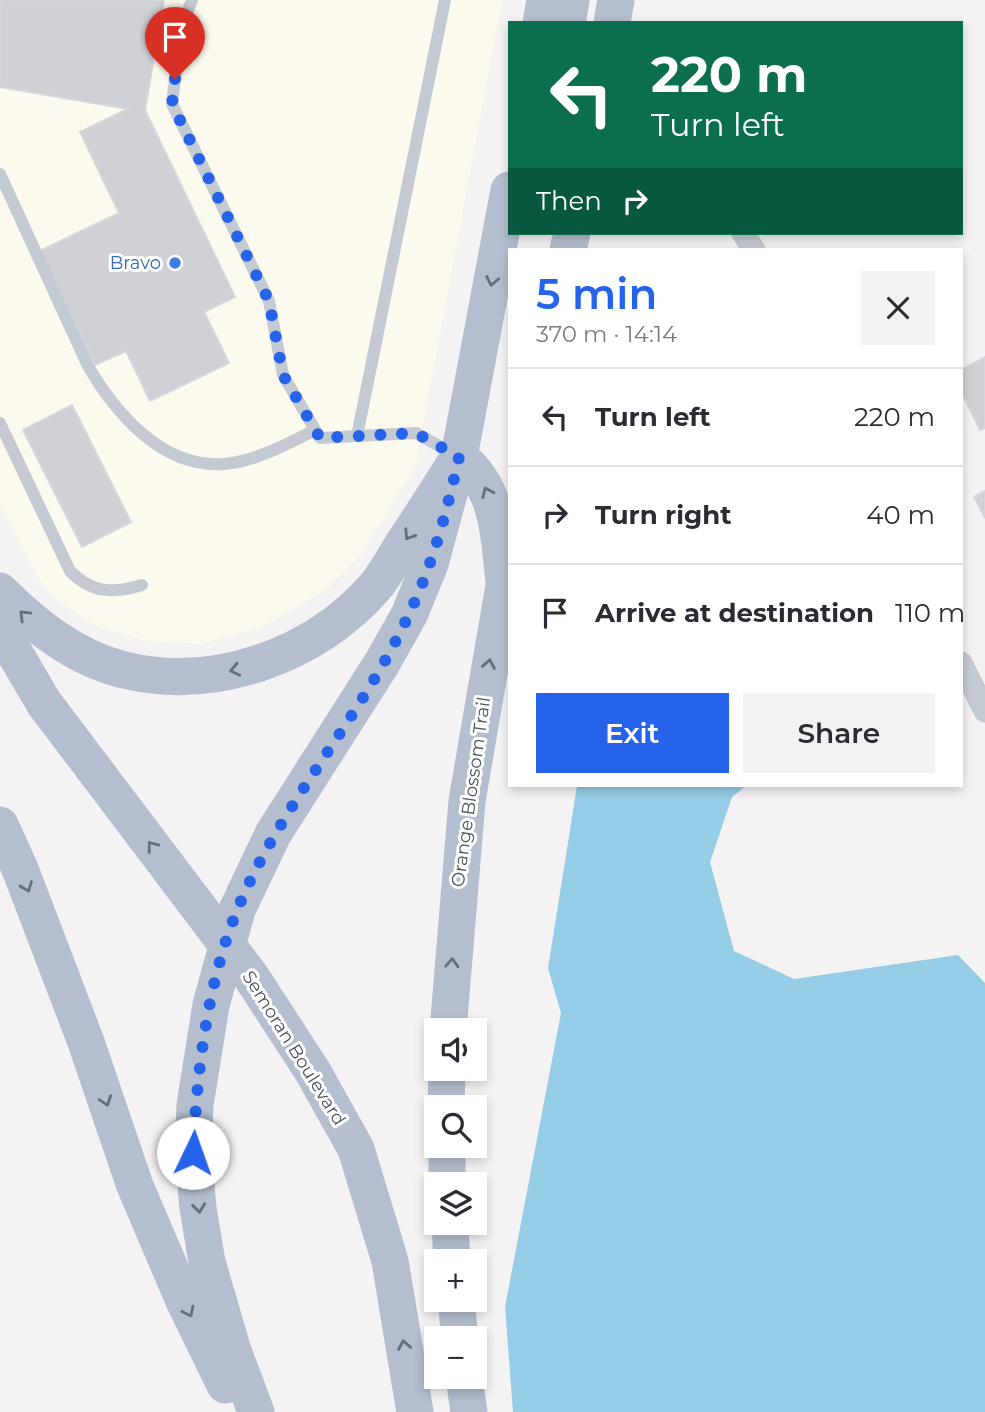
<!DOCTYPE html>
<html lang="en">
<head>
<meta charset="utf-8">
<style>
  body { margin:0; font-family:Montserrat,sans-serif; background:#f2f2f3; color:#2b2b33; height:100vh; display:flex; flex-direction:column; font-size:26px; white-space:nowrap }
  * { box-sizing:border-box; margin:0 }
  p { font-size:23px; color:#7c7c81 }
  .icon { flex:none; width:38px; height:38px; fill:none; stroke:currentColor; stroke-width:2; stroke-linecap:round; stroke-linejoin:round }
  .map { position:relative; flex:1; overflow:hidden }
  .details { position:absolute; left:508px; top:248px; width:455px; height:539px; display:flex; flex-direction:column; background:#fff; border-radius:0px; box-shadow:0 4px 10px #0003 }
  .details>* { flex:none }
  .guide { position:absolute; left:508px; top:21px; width:455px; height:214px; border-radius:0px; box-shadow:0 4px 10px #0003; background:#0b6e4f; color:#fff; overflow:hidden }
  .buttons { position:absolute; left:424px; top:1018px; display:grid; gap:14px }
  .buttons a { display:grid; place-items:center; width:63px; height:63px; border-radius:0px; background:#fff; box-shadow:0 4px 10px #0003; font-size:35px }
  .pin { position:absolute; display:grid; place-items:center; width:60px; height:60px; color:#fff; margin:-72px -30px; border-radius:50% 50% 50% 0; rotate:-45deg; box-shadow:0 0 7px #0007 }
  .pin .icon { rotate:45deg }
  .me { position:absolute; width:77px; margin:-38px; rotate:3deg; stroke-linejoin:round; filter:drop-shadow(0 0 5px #0008) }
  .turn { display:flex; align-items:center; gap:24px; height:147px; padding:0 28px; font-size:32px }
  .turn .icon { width:91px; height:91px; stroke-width:2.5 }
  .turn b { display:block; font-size:49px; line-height:60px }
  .then { display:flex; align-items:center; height:66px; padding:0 28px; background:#0003; gap:14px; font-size:26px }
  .round { display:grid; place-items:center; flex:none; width:74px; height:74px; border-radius:0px; background:#f2f2f3 }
  .headline { display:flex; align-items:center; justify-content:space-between; height:119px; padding:0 28px }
  h1 { font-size:42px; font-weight:600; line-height:52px; color:#2563eb }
  .action { display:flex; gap:14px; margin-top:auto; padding:14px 28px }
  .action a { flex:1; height:80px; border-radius:0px; background:#2563eb; color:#fff; font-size:28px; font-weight:600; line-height:80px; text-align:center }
  .action a+a { background:#f2f2f3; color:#2b2b33 }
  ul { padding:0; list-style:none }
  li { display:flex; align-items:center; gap:21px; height:98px; padding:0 28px; border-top:2px solid #e1e1e2 }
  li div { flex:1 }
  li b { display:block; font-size:26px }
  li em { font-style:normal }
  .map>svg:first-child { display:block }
  .commercial { fill:#fcf9ee }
  .water { fill:#95cde7 }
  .building { fill:#cfd1d6; stroke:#d6d7dc; stroke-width:2 }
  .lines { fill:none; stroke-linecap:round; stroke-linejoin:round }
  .service { stroke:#c4cad2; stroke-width:12 }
  .minor { stroke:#c4cad2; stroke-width:23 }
  .primary { stroke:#b4bece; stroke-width:37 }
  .oneway { stroke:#656e7a }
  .route { stroke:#2563eb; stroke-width:12; stroke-dasharray:0 21.6 }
  .shop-dot { fill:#3f7fe0; stroke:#fff; stroke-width:2.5 }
  .labels { text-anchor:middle; stroke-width:6; stroke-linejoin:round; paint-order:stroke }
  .shop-label { font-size:18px; fill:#366cbe; stroke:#fff; text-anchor:end }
  .street-label { font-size:18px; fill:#4b535e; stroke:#fff }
</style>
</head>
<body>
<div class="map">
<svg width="985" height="1412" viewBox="0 0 985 1412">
  <rect width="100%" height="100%" fill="#f4f2f2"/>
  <path class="commercial" d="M0,0H502L416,464L362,554L325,590L260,628L201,644L145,641L96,626L59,602L38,579L0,504Z"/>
  <path class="water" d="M577,786H746L732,797L710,862L734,951L794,979L958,955L985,983V1412H513L505,1307L561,1013L548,968Z"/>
  <path class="building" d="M0,0H164L145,110L235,297L204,312L229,363L150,401L126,351L95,365L40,251L119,213L80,132L128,109L0,87Z
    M985,357V428L980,430L961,391V370Z
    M72,405L131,522L82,547L23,430Z
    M985,491V518L974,497Z"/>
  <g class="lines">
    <path class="service" d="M192,0L181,28L172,104L269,301L283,375L320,438L416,433L455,455
      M0,174L88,366C116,414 163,469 225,464C256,461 287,444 315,430
      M0,423L70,571C91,593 113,594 142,585
      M357,436L445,0"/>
    <path class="minor" d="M743,233L754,250
      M961,663L985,711"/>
    <path class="primary" d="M541,23L545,0
      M567,23L571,0
      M612,23L616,0
      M568,250L572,233
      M0,591C35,626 75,658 124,670C215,692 314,656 375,587C385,575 393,560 401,547C421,517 440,487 459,457C499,487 499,536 504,582
      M0,628L44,703L252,978L313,1072L356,1149L390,1261L415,1412
      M0,825L20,869L86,1042L135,1186L185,1303L225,1385
      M448,1031L467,801L509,557
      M446,1108L447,1069
      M447,1146V1185
      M450,1223L452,1262
      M456,1300L460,1339
      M464,1377L469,1412
      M256,1412L233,1351L207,1262L198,1208L193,1153L195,1105L211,1005L237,910L273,834L382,663L409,615L430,564L459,457L509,190"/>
  </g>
  <defs><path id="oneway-chevron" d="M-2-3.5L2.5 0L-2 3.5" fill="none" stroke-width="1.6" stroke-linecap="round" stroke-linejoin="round" transform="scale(1.75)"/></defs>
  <g class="oneway">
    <use href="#oneway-chevron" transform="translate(492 281) rotate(101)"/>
    <use href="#oneway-chevron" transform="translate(487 492) rotate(-114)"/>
    <use href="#oneway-chevron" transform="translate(409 535) rotate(123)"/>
    <use href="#oneway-chevron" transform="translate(24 615) rotate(-135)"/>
    <use href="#oneway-chevron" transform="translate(489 664) rotate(-80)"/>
    <use href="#oneway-chevron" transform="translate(235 670) rotate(167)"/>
    <use href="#oneway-chevron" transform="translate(152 846) rotate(-127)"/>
    <use href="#oneway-chevron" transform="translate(27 887) rotate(69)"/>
    <use href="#oneway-chevron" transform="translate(452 963) rotate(-87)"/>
    <use href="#oneway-chevron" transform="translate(106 1101) rotate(71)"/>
    <use href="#oneway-chevron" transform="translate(199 1208) rotate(83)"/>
    <use href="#oneway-chevron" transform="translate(189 1312) rotate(64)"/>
    <use href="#oneway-chevron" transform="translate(404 1345) rotate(-100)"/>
  </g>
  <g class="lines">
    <path class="route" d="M175,79L172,104L269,301L283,375L320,438L416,433L459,457C447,511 433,564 409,614C362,717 282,802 238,908C207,983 197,1072 193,1153"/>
  </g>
  <circle class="shop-dot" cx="175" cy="263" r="7"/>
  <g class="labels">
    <g class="shop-label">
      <text x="161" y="269">Bravo</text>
    </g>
    <g class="street-label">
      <text transform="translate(471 792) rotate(-82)" y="6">Orange Blossom Trail</text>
      <text transform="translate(294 1048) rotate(58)" y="6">Semoran Boulevard</text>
    </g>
  </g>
</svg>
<div class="buttons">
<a><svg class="icon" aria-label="sound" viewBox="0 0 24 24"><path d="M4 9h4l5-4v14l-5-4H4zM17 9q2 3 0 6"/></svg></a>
<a><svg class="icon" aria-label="search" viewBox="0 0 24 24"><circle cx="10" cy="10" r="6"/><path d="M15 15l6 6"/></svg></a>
<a><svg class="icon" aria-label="layers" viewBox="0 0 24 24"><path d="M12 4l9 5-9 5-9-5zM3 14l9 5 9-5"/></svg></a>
<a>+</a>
<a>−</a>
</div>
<div class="pin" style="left:175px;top:79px;background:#d93025"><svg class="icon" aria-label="arrive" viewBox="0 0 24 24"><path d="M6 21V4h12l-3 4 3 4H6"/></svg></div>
<svg class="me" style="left:193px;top:1153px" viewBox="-20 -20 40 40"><circle r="19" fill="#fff"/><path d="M0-13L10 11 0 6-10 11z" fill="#2563eb"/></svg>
<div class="guide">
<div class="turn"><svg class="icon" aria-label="left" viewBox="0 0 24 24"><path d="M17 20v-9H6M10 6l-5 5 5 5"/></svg><div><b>220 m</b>Turn left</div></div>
<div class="then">Then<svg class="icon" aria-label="right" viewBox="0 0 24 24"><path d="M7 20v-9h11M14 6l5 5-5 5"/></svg></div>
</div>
<section class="details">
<div class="headline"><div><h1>5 min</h1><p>370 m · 14:14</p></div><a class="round"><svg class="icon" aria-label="close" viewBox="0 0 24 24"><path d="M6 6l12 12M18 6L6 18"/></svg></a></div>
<ul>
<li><svg class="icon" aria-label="left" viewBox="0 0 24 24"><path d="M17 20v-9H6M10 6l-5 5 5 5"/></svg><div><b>Turn left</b></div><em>220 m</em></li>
<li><svg class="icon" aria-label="right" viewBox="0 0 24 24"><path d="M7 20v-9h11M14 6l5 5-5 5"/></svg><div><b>Turn right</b></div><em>40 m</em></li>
<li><svg class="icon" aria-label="arrive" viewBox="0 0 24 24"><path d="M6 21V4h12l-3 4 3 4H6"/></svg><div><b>Arrive at destination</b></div><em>110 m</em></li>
</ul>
<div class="action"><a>Exit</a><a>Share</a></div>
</section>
</div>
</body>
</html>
